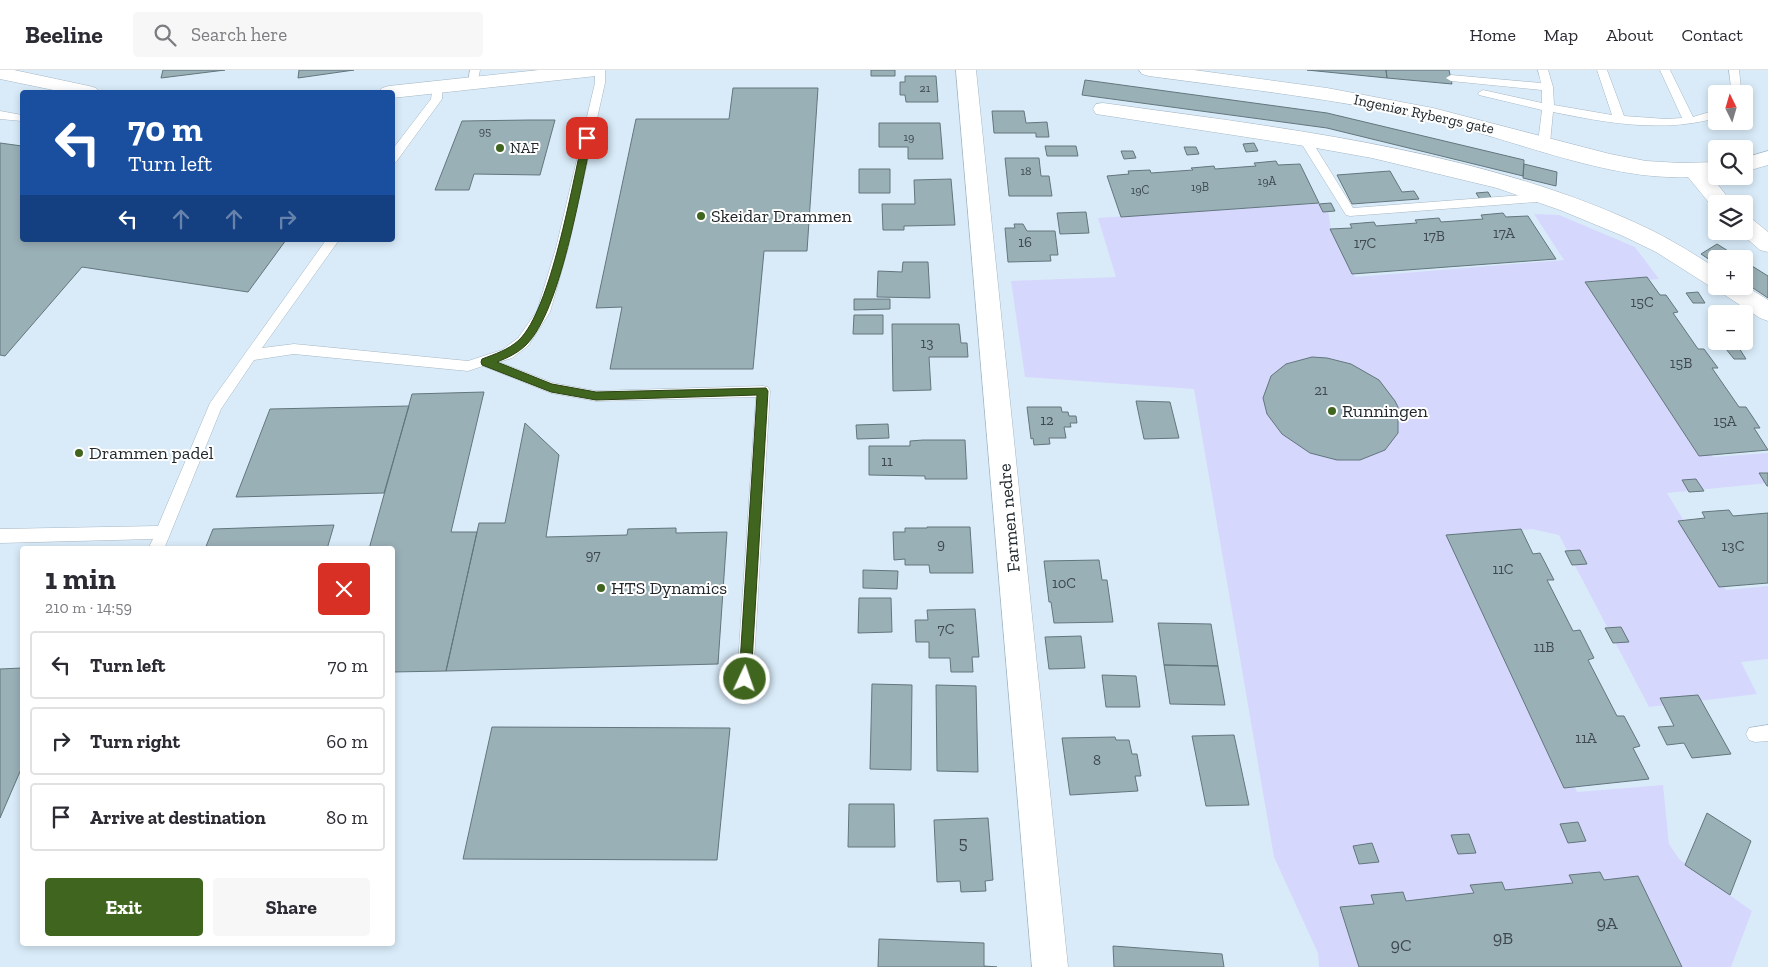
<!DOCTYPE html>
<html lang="en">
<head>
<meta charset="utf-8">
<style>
  body { margin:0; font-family:"Zilla Slab",serif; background:#f7f7f7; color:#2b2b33; height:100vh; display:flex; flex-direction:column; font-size:19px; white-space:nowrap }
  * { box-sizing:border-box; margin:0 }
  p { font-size:16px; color:#7c7c81 }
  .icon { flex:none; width:28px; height:28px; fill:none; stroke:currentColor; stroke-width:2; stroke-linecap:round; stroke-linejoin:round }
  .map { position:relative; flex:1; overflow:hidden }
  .panel { position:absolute; left:20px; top:476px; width:375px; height:400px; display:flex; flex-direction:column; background:#fff; border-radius:5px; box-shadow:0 2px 8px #0003 }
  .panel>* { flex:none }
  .top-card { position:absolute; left:20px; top:20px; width:375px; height:152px; border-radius:5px; box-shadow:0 2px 8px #0003; background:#1a4fa0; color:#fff; overflow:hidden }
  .needle { width:32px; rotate:355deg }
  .fabs { position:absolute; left:1708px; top:15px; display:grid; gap:10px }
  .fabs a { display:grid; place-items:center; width:45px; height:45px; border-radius:5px; background:#fff; box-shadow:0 2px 8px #0003; font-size:25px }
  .pin { position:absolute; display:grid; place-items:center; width:42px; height:42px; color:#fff; margin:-21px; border-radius:10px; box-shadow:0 2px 8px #0006 }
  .me { position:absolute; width:55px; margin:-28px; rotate:3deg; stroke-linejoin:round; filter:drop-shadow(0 0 4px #0008) }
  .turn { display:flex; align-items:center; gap:18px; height:105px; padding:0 25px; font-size:22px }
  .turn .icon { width:65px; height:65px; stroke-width:2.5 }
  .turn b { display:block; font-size:35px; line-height:42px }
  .lanes { display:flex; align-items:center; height:48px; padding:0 25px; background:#0003; justify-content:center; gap:25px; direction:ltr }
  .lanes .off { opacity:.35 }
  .round { display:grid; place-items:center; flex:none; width:52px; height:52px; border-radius:5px; background:#f7f7f7 }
  .overview { display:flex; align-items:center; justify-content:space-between; height:85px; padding:0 25px }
  h1 { font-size:30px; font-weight:800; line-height:38px }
  .action { display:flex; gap:10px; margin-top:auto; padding:10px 25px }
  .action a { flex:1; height:58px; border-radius:5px; background:#40651e; color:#fff; font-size:20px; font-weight:800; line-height:58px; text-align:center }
  .action a+a { background:#f7f7f7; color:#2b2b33 }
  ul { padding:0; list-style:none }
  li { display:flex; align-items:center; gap:15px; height:68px; margin:0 10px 8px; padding:0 15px; border:2px solid #e1e1e2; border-radius:5px }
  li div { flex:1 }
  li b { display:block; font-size:19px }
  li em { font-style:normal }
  header { display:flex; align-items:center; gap:30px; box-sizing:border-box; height:70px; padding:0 25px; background:#fff; border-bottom:1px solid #e1e1e2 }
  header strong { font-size:24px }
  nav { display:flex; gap:28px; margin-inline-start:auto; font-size:18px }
  .search { width:350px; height:45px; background:#f7f7f7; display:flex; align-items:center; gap:12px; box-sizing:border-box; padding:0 18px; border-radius:5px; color:#7c7c81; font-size:19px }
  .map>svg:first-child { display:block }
  .green { fill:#d6d7fd }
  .building { fill:#9ab0b7; stroke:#62767d }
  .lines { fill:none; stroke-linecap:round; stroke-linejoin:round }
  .lane-casing { stroke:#a6b7c4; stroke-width:1 }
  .street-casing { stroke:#a6b7c4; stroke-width:1 }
  .lane { fill:#fff; fill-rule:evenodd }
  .street { fill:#fff; fill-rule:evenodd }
  .route { fill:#40651e; stroke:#2a4214 }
  .poi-dot { fill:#40651e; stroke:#fff; stroke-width:2 }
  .labels { text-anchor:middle; stroke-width:4; stroke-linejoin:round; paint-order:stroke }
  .far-number-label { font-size:12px; fill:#3f4a50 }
  .far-street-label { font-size:15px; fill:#21282d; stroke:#fff }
  .far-poi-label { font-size:15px; fill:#21282d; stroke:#fff; text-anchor:start }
  .number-label { font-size:15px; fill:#3f4a50 }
  .poi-label { font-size:18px; fill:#21282d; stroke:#fff; text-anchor:start }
  .street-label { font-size:18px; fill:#21282d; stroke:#fff }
  .near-number-label { font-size:18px; fill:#3f4a50 }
</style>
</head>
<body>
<header>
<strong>Beeline</strong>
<div class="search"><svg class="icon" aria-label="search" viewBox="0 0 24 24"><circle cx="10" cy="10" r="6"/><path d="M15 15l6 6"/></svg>Search here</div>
<nav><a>Home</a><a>Map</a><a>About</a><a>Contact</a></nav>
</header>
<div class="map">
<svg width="1768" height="897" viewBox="0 0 1768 897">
  <rect width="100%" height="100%" fill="#d9ebf9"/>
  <path class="green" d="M1327,133L1331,160L1355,207L1564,190L1534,144L1559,145L1635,177L1659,209L1597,214L1713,387L1768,383V413L1667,423L1726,520L1768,516V589L1741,592L1757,624L1649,637L1559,465L1532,459L1458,465L1577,722L1663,715L1669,774L1679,789L1752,841L1731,897H1319L1318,883L1274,787L1194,319L1025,307L1011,211L1116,207L1098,148Z"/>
  <path class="building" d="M163,0H225L161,8Z
    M299,0H354L298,8Z
    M871,0H895V6H871Z
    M1307,0H1386L1387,8Z
    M1386,0H1449L1452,14L1387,8Z
    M905,6H936L938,32H906L905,25H900V12H905Z
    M1085,10L1327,43L1524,90L1523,106L1327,58L1082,25Z
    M733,18H818L807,181H764L753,299H610L622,237L596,238L636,49H729Z
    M992,41H1024L1026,53L1047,52L1049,67H1036V63H994Z
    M529,50H555L540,105L474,104L469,120H435L462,51Z
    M879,53H940L943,89H908V77H879Z
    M0,73L22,76V170H286L248,222L82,197L5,286L0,285Z
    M1254,73L1258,81L1246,82L1243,74Z
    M1045,76H1076L1078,86H1047Z
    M1184,77H1196L1199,84L1187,85Z
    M1121,81H1133L1136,88L1124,89Z
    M1005,88H1039L1041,106H1049L1052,126H1009Z
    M1276,91L1278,95L1300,94L1319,133L1121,147L1107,106L1129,104L1128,101L1150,100L1151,103L1193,100L1191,98L1214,96L1215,99L1256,96L1254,93Z
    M1524,94L1557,102L1556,116L1523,108Z
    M859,99H890V123H859Z
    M1390,101L1402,122L1414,121L1419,129L1352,134L1337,105Z
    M951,109L955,155L904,156V160H883L882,134H915L914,110Z
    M1488,122L1493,131H1481L1476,123Z
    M1331,133L1335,141L1323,142L1319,134Z
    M1086,142L1089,163L1060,164L1057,143Z
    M1503,143L1506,147L1528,146L1556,189L1352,204L1330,159L1352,158L1350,154L1374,152L1376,156L1417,153L1415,150L1439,148L1441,152L1483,149L1481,145Z
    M1014,154H1023L1027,161H1055L1058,185H1050L1051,191L1008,192L1005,158H1015Z
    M1717,174L1741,189H1716V194L1701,184Z
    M1744,191L1768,206V228L1744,212Z
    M903,192H928L930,228L877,227L878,201L902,202Z
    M1647,207L1660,225H1666L1678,242L1673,243L1698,279H1704L1718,298H1712L1739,337H1746L1760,358H1754L1768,380L1699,386L1585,212Z
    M1698,222L1705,233H1693L1686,223Z
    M854,229H890V239L854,240Z
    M854,245H883V264H853Z
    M892,254H959L961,273H967L968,287H929L931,320L893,321Z
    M1739,278L1746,289H1734L1726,279Z
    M1312,287L1327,288L1351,294L1379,310L1395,331L1398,337V363L1385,380L1360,390H1337L1310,383L1282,364L1267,344L1263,328L1271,306L1286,294Z
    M484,322L451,462H477L446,601L392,602V479H369L412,324Z
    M1136,331L1170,332L1179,368L1144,369Z
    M409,336L384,423L236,427L270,339Z
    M1027,337H1061L1062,342H1068L1069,346H1076L1077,353H1070L1071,357H1064L1066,368H1049L1050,374L1034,375L1033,368L1031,369Z
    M525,353L559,385L546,467L627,465L628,459L676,458V463L727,462L718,594L446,601L479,453H505Z
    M888,354L889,368L857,369L856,355Z
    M923,370H965L967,409H925V406L869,405V376H910V371Z
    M1759,403H1768V416H1767Z
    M1696,409L1704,421L1689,422L1682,410Z
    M1729,440L1733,446L1768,443V513L1719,517L1678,451L1705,448L1702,442Z
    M334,455L327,479H205L213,459Z
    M927,457H970L973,503H930L929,495H905V489L894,490L893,462H905V458H927Z
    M1521,459L1533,484L1540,483L1554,510H1547L1573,561L1580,560L1594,588L1588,590L1617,646H1624L1640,676L1633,678L1649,709L1564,718L1446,465Z
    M1580,480L1587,494L1572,495L1565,481Z
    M1099,490L1102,510H1107L1113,552L1054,553L1051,532H1049L1044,491Z
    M863,500L898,501L897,519L863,518Z
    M859,528H891L892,562L858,563Z
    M975,539L979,587H972L973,602H951L950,588H929V572H916L915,550H928L927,540Z
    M1158,553L1211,554L1218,596L1164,595Z
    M1621,557L1629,572L1613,573L1605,558Z
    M1081,566L1085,598L1049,599L1045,567Z
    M1164,595L1218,596L1225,635L1170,634Z
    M22,598V697L0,748V599Z
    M1102,605L1136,606L1140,637H1106Z
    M872,614L912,615L911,700L870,699Z
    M936,615L976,616L978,702L937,701Z
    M1698,625L1731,684L1692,688L1684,673L1667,675L1658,657L1674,656L1660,628Z
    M492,657L730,658L717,790L463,789Z
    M1234,665L1249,735L1206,736L1192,666Z
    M1115,667L1116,670H1129L1132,684H1137L1141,706H1135L1138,721L1070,725L1062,668Z
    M849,734H894L895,777H848Z
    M1707,743L1751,771L1730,825L1685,795Z
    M988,748L993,810L985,811L986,821L961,822L960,811L937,812L934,750Z
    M1578,752L1586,771L1568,773L1560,754Z
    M1469,764L1476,783L1458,784L1451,765Z
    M1372,773L1379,792L1359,794L1353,776Z
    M1600,802L1604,810L1638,806L1682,897H1359L1340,837L1374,834L1371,825L1403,822L1406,831L1474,823L1470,815L1502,812L1505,820L1573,813L1569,805Z
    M879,869L984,873V896L997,897H878Z
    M1113,876L1222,884L1224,897H1114Z"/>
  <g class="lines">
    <defs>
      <path id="lane" d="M470,0H480L477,15L473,16L468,13Z
        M595,0H605V13L568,178L550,242L528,276L512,288L499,292L553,313L596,321L763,316L768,317L770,321L753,609L751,614L745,617L739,614L737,609L756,327L596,331L551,323L483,296L468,301L294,284L254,290L221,339L164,479H148L153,469L0,473V459L158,456L210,333L326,170H339L262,278L294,274L468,291L502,280L518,268L537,241L556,178L595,13Z
        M1538,0H1548L1553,17L1554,35L1612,45L1597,0H1607L1624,46L1666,49L1682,48L1660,0H1670L1693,47L1716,40V48C1663,63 1607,53 1553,42L1550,73L1544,77L1538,73L1542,40L1479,25L1478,23L1483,20L1542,33V20L1451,11L1446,8L1451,5L1541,13Z
        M1729,0H1739L1741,18L1740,24H1729L1731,18Z
        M437,15L442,18V29L396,92L392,93V80L431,29L433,16Z
        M0,41L22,45V51L0,49Z
        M1304,64L1308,65L1353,138L1549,123L1555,127L1549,131L1350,146L1346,145L1298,68Z
        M1768,655V671L1755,672L1749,670L1746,664L1749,658Z"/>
      <path id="street" d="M0,0H14L89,16L96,18L99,22H63L0,9Z
        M539,0H606L603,4L596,6L392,28V22H379L382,18L389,16Z
        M956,0H976L1068,897H1032Z
        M1139,0H1194L1327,18L1433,38L1610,84L1646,91L1681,93L1716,92V106H1711L1733,134H1716V140L1714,139L1688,107C1608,111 1513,69 1434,51C1340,29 1244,19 1149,6L1142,4Z
        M1103,33C1283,58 1486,80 1651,160C1674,171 1695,185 1716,198V216L1744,215L1768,230V251L1760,248L1720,222L1717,217L1708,215L1656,182L1623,166L1560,140L1497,118L1372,88L1305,76L1096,44L1093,39L1096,34Z
        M1768,81V95L1744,102V88Z
        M1744,146L1752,149L1768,162V182L1760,180L1738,161H1744Z"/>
    </defs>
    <use href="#lane" class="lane-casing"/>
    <use href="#street" class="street-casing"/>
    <use href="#lane" class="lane"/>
    <use href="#street" class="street"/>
  </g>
  <path class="route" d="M587,65L592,68C580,118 561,241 526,275C518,283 507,288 497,292L552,314L596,322L766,318L768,321L751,609L750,613L745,615L741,613L739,609L757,325L596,330L551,322L482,295L481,292L482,289C495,284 508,280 519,270C551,239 572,115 583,68Z"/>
  <g class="poi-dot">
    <circle cx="500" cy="78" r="5"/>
    <circle cx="701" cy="146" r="5"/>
    <circle cx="1332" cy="341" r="5"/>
    <circle cx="79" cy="383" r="5"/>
    <circle cx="601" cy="518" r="5"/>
  </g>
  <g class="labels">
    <g class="far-number-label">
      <text x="925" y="22">21</text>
      <text x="485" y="65">95</text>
      <text x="909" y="71">19</text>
      <text x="1026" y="105">18</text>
      <text x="1267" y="115">19A</text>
      <text x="1200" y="121">19B</text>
      <text x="1140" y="124">19C</text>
    </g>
    <g class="far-street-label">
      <text transform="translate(1424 44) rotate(12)" y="5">Ingeniør Rybergs gate</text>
    </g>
    <g class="far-poi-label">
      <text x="510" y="83">NAF</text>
    </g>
    <g class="number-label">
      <text x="1504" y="168">17A</text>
      <text x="1434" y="171">17B</text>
      <text x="1025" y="177">16</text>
      <text x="1365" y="178">17C</text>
      <text x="1642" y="237">15C</text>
      <text x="927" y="278">13</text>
      <text x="1681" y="298">15B</text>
      <text x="1321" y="325">21</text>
      <text x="1047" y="355">12</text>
      <text x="1725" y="356">15A</text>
      <text x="887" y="396">11</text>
      <text x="941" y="479">9</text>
      <text x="1733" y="481">13C</text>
      <text x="593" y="490">97</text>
      <text x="1503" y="504">11C</text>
      <text x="1064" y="518">10C</text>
      <text x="946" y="564">7C</text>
      <text x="1544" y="582">11B</text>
      <text x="1586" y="673">11A</text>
      <text x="1097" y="695">8</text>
    </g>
    <g class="poi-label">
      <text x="711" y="152">Skeidar Drammen</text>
      <text x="1342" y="347">Runningen</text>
      <text x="89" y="389">Drammen padel</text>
      <text x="611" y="524">HTS Dynamics</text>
    </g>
    <g class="street-label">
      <text transform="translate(1009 448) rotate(-95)" y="6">Farmen nedre</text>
    </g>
    <g class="near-number-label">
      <text x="963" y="779">5</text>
      <text x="1607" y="859">9A</text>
      <text x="1503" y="874">9B</text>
      <text x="1401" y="881">9C</text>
    </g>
  </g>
</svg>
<div class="fabs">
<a><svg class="needle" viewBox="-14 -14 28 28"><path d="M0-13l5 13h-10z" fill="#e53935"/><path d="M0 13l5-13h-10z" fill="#7c7c81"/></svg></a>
<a><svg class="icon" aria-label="search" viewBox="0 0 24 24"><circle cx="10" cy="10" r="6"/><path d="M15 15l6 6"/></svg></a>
<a><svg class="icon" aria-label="layers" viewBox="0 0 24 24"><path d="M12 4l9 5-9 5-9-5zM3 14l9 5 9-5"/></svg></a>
<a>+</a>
<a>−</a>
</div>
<div class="pin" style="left:587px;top:68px;background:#d93025"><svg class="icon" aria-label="arrive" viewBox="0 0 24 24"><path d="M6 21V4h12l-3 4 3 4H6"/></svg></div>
<svg class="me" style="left:745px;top:609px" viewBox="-20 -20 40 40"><circle r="17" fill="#40651e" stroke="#fff" stroke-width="3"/><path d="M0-11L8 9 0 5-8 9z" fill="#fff"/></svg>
<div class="top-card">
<div class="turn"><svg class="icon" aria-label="left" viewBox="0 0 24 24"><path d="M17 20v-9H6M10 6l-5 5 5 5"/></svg><div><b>70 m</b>Turn left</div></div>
<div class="lanes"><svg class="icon" aria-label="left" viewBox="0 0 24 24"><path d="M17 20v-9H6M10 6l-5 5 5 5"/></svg><svg class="icon off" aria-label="ahead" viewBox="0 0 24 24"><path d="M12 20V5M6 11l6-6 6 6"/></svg><svg class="icon off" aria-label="ahead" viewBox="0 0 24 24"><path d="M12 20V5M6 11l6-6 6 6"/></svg><svg class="icon off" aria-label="right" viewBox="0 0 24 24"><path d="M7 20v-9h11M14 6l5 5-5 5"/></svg></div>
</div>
<section class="panel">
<div class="overview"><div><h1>1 min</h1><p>210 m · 14:59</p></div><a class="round" style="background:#d93025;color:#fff"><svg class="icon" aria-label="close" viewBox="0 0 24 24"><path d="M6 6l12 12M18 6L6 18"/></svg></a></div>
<ul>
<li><svg class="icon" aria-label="left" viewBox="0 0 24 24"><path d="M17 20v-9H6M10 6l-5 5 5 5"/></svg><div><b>Turn left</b></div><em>70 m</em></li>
<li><svg class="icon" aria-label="right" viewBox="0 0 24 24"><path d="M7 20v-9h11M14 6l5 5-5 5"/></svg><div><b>Turn right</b></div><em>60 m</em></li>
<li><svg class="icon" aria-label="arrive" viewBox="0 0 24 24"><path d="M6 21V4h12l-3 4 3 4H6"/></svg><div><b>Arrive at destination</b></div><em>80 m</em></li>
</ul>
<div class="action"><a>Exit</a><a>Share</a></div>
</section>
</div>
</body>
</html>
